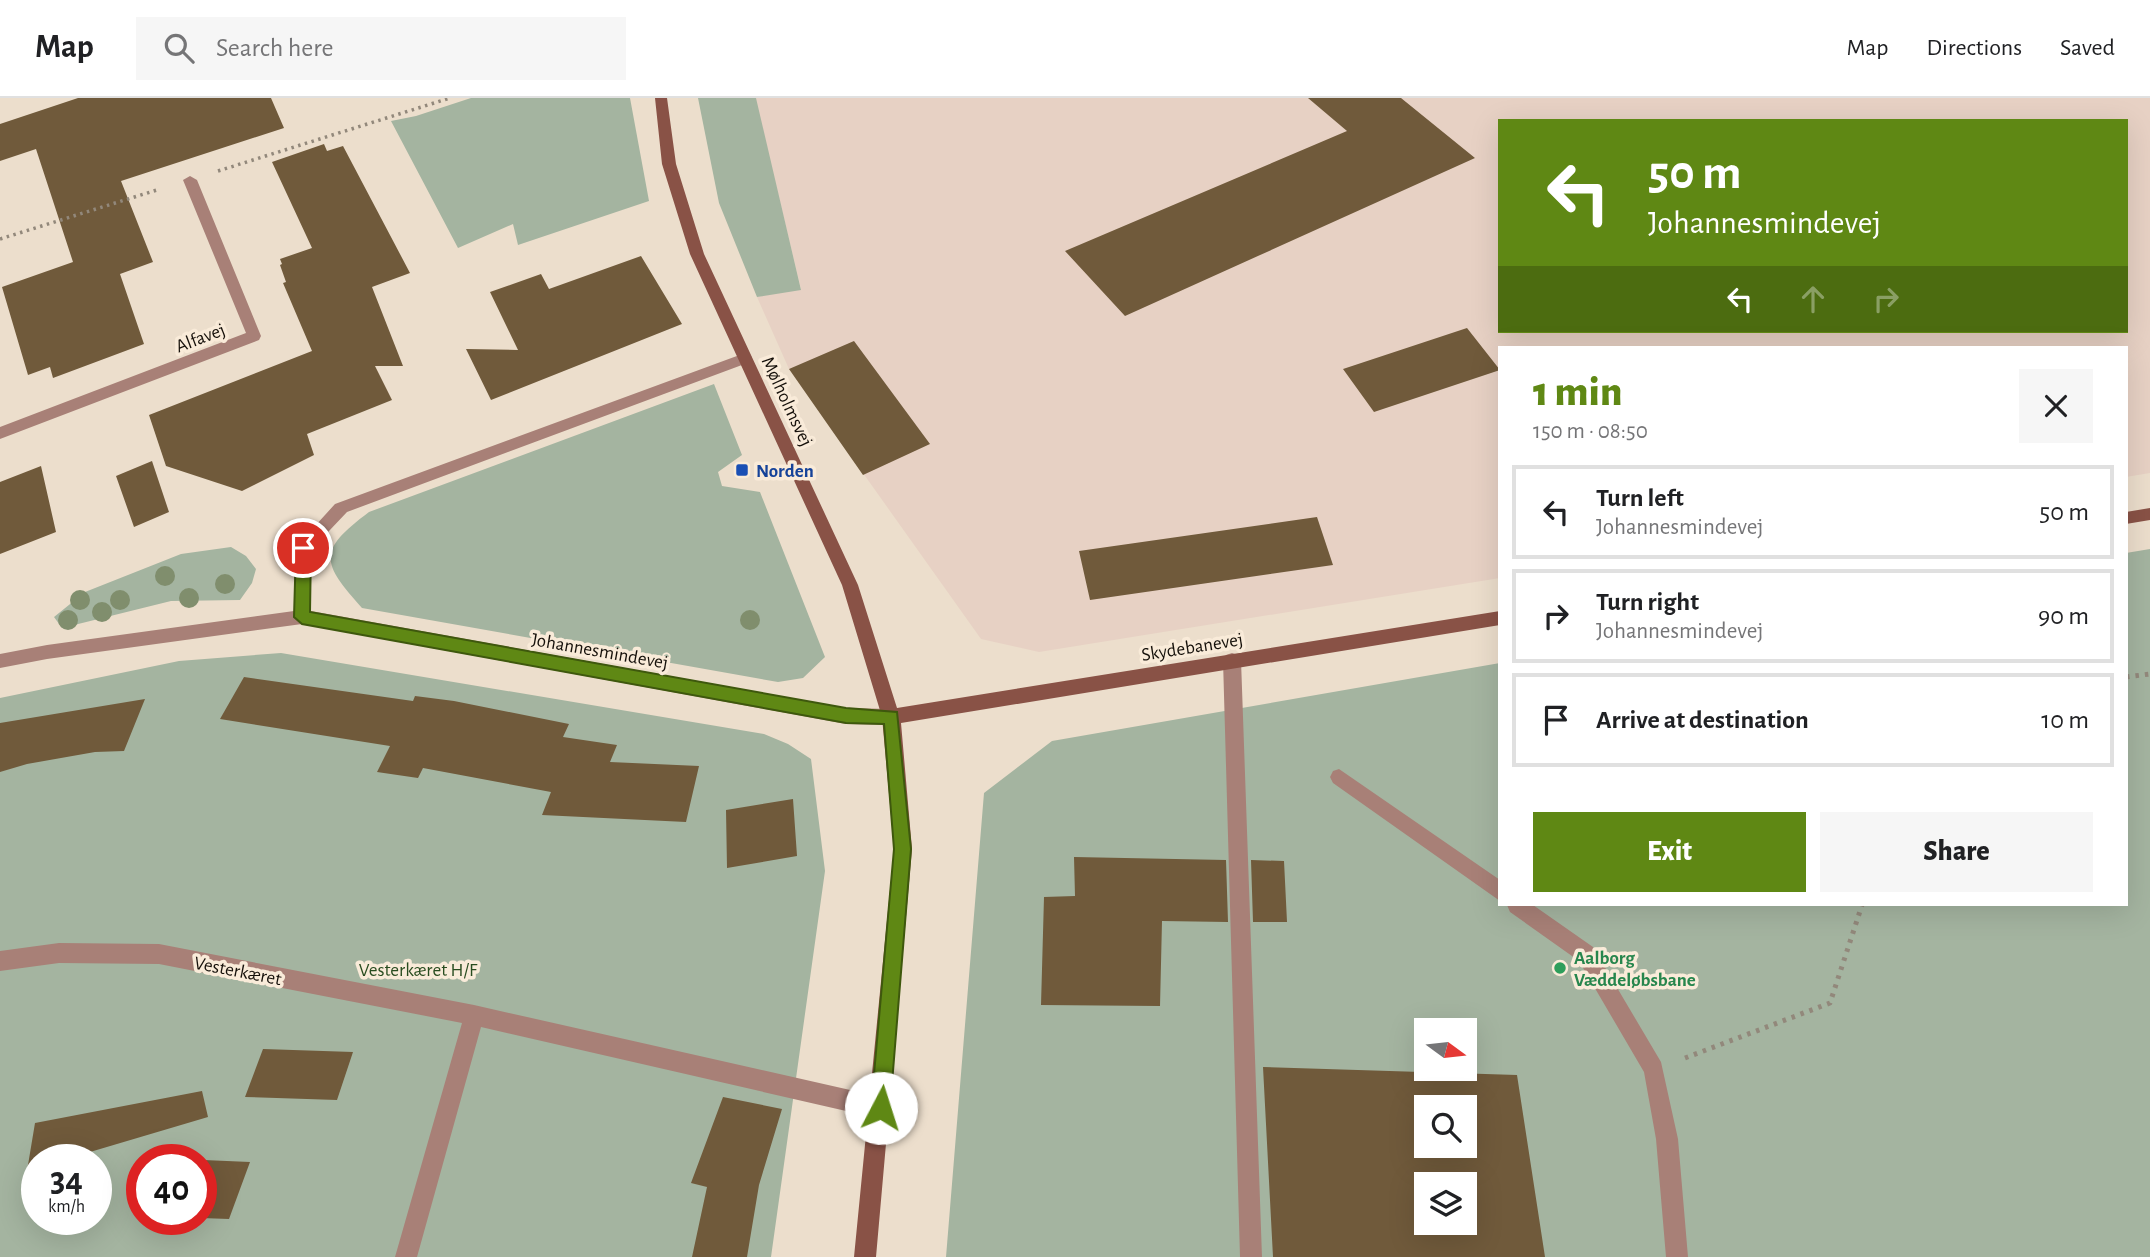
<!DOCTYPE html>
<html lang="en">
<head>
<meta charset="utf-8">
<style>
  body { margin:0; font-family:"Alegreya Sans",sans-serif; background:#f6f6f6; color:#202124; height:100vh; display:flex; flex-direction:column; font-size:26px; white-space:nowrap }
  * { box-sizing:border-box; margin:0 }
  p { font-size:23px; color:#757577 }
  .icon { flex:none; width:38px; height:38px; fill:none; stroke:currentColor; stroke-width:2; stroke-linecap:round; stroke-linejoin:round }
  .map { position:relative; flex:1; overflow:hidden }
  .details { position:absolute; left:1498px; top:248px; width:630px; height:560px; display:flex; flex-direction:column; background:#fff; border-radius:0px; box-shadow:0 7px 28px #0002 }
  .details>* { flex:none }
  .guide { position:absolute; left:1498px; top:21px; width:630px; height:214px; border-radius:0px; box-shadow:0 7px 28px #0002; background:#5f8814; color:#fff; overflow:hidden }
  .needle { width:46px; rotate:105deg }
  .controls { position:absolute; left:1414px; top:920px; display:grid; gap:14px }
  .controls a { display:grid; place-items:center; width:63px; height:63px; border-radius:0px; background:#fff; box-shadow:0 7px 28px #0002; font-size:35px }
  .speed { position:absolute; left:21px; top:1046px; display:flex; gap:14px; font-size:35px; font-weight:700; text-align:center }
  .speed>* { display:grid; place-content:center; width:91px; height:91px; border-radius:50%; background:#fff; box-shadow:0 7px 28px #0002; line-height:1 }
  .speed small { font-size:18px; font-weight:400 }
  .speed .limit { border:10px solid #d22; background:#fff; color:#111 }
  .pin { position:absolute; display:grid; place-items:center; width:60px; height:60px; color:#fff; margin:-30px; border:4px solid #fff; border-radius:50%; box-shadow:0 2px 7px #0007 }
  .me { position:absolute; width:77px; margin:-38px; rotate:5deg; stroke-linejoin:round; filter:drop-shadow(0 0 5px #0008) }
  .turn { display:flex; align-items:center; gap:24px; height:147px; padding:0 35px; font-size:32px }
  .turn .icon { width:91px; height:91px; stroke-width:2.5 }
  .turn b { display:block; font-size:49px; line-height:60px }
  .lanes { display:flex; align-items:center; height:66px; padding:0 35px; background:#0003; justify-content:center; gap:35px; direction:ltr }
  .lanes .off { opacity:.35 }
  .round { display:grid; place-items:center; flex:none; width:74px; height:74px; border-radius:0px; background:#f6f6f6 }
  .summary { display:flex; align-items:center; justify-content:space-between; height:119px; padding:0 35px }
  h1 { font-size:42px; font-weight:800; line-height:52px; color:#5f8814 }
  .button { display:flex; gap:14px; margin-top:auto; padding:14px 35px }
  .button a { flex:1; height:80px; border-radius:0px; background:#5f8814; color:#fff; font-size:28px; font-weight:800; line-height:80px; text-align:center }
  .button a+a { background:#f6f6f6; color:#202124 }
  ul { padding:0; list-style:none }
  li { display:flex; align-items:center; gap:21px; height:94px; margin:0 14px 10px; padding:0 21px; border:4px solid #e0e0e0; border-radius:0px }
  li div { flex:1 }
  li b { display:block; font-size:26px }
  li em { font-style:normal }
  header { display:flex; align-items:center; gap:42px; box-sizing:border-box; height:98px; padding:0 35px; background:#fff; border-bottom:2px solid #e0e0e0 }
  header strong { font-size:33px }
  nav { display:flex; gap:38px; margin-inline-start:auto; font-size:24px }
  .search { width:490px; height:63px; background:#f6f6f6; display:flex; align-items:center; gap:18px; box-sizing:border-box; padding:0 24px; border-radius:0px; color:#757577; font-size:26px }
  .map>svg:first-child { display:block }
  .industrial { fill:#e7d1c4; fill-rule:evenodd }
  .green { fill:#a4b4a0; fill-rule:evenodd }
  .building { fill:#705a3b; fill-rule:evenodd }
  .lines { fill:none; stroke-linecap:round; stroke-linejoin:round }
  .path-far1 { stroke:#92887b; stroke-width:3.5; stroke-dasharray:2.5 4.5; stroke-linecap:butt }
  .path { stroke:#92887b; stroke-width:5; stroke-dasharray:3.5 6; stroke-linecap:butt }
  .lane { fill:#a88077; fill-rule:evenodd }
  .street { fill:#a88077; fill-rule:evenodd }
  .secondary { fill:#895246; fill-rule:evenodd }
  .tree { fill:#808e6d }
  .route { fill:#5f8814; stroke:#3e580d; stroke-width:2 }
  .transit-dot { fill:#1a4fb4; stroke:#f9ebd9; stroke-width:2.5 }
  .leisure-dot { fill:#2e9e5b; stroke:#f9ebd9; stroke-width:2.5 }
  .labels { text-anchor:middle; stroke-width:7; stroke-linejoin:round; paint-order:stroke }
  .street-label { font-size:19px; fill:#15100a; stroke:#f9ebd9 }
  .transit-label { font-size:19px; font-weight:bold; fill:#164399; stroke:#f9ebd9; text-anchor:start }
  .leisure-label { font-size:19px; font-weight:bold; fill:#27864d; stroke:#f9ebd9; text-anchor:start }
  .park-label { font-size:19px; fill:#284c1f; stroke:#f9ebd9 }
</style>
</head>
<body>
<header>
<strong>Map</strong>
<div class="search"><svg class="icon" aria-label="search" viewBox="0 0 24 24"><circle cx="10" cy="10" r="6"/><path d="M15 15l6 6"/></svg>Search here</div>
<nav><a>Map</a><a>Directions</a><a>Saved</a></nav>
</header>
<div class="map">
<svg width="2150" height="1159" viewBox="0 0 2150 1159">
  <rect width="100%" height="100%" fill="#ecdecc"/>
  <path class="industrial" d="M755,0H2150V375L2126,379V250H1500V480L1039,554L981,541L789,271L757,199L801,191ZM1500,23H2126V233H1500Z"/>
  <path class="green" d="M471,0H630L649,103L518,147L513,126L458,150L391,23L416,18Z
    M698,0H756L801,192L757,199L719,105Z
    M714,286L742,357L718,374L722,388L760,394L825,559L803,580L778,584L362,510C321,464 317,453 369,414Z
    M231,449L246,458L256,471L252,485L240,502L171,503L62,530L54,519L85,494L181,456Z
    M2150,451V1159H946L984,695L1052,643L1500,565V807H2126V455ZM1426,933H1465V971H1426ZM1426,1010H1465V1048H1426ZM1426,1087H1465V1125H1426Z
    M281,555L764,636L788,646L811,661L825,773L771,1159H0V600L179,563ZM37,1062H96V1122H37ZM142,1062H201V1122H142Z"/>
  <path class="building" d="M78,0H271L284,30L121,83L153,164L120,176L144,246L53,280L50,269L28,277L2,189L73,164L36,51L0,63V26Z
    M1308,0H1401L1475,60L1125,218L1065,153L1347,33Z
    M324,46L327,53L343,48L410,175L372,189L403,268H375L392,302L307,336L314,357L242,393L166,368L149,317L312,253L283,185L286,184L280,167L282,166L280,161L312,150L272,64Z
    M641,158L682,226L491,302L466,251L518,252L490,194L541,176L549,191Z
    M1467,230L1500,272L1374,314L1343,271Z
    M854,243L930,346L863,377L789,271Z
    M152,363L169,414L134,429L116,378Z
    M41,368L56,434L0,456V384Z
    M1317,419L1333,467L1090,502L1079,453Z
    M244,579L413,603L415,598L454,603L569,626L563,639L617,647L610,664L699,668L686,724L542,717L551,694L423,670L418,680L377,674L390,648L220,621Z
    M145,601L124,653L95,654L27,666L0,674V625Z
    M793,701L797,758L727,770L726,712Z
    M1074,759L1226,762L1228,824L1162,823L1160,908L1041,907L1044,799L1075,798Z
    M1251,762L1284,763L1287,824H1253Z
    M263,951L353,954L337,1002L245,999Z
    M1263,969L1517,977L1545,1159H1273ZM1426,1010H1465V1048H1426ZM1426,1087H1465V1125H1426Z
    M202,993L208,1019L63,1062H37V1070L27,1073L35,1025Z
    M723,999L782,1011L759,1087L747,1159H692L707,1089L691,1085Z
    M157,1060L250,1064L229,1121L201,1120V1062Z"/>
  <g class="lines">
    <path class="path-far1" d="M218,73L450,0
      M0,141L160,91"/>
    <path class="path" d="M2126,579L2150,576
      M1685,960L1830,905L1862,807"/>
    <path class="lane" d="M1232,555L1238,557L1241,562L1262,1159H1240L1223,562L1226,557Z
      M1339,671L1500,782V803L1333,685L1330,679L1333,673Z
      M1507,807H1533L1593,849L1661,964L1678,1041L1688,1159H1666L1656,1041L1644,974L1579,863L1510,814Z
      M59,845L159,846L474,907L881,999L889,1002L892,1010L889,1018L881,1021L481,929L417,1159H395L462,925L159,866L59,865L0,873V853Z"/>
    <path class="street" d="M190,78L197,82L261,238L259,242L0,341V329L246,235L183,82Z
      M745,255L750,256L752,260L750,264L347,414L311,452V513L846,610L891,611L897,613L900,619L897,625L891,627L846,626L302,526L47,561L0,570V556L47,547L294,513L295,450L335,406Z"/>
    <path class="secondary" d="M655,0H667L676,66L704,156L858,487L897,610L1500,513V527L901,625L912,751L876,1159H854L894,751L882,619L842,487L690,156L662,66Z
      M2150,410V422L2126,426V414Z"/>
  </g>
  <g class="tree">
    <circle cx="165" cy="478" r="10"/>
    <circle cx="225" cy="486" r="10"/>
    <circle cx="189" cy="500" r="10"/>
    <circle cx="80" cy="502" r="10"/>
    <circle cx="120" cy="502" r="10"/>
    <circle cx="102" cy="514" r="10"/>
    <circle cx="68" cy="522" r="10"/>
    <circle cx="750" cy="522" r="10"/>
  </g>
  <path class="route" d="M303,444L311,450L310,514L846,610L897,614L911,751L890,1010L887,1017L881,1019L874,1017L871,1010L894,751L884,626L846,625L302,526L294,519L296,450Z"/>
  <rect class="transit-dot" x="735" y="365" width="14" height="14" rx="3.5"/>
  <circle class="leisure-dot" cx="1560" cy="870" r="7"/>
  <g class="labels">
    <g class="street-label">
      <text transform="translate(200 239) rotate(-21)" y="7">Alfavej</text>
      <text transform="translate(788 303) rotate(65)" y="7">Mølholmsvej</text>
      <text transform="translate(1192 548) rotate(-9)" y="7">Skydebanevej</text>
      <text transform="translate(600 552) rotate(10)" y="7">Johannesmindevej</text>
      <text transform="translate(238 872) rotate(11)" y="7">Vesterkæret</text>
    </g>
    <g class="transit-label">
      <text x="756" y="379">Norden</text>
    </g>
    <g class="leisure-label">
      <text x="1574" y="866">Aalborg<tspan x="1574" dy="22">Væddeløbsbane</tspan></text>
    </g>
    <g class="park-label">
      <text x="418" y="878">Vesterkæret H/F</text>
    </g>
  </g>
</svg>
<div class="controls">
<a><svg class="needle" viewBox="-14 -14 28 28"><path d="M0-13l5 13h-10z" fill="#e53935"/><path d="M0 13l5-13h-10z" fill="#757577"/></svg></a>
<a><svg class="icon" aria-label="search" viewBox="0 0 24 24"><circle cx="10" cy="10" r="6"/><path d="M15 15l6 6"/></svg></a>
<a><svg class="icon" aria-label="layers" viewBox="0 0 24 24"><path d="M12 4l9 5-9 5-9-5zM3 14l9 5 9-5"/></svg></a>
</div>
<div class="speed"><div>34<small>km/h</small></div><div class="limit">40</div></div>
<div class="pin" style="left:303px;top:450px;background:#d93025"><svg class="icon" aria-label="arrive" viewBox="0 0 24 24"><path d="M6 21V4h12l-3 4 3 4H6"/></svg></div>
<svg class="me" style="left:881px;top:1010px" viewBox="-20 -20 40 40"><circle r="19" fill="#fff"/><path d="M0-13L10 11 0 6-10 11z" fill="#5f8814"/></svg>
<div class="guide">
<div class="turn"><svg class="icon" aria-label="left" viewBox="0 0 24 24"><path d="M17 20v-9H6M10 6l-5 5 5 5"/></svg><div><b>50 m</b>Johannesmindevej</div></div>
<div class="lanes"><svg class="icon" aria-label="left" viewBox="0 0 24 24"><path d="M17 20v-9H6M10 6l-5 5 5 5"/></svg><svg class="icon off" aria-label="ahead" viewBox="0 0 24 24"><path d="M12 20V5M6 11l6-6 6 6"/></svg><svg class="icon off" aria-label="right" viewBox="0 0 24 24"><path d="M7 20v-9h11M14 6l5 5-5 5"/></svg></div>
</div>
<section class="details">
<div class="summary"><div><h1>1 min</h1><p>150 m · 08:50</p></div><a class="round"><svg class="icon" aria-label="close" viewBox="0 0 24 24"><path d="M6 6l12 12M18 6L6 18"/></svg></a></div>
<ul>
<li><svg class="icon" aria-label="left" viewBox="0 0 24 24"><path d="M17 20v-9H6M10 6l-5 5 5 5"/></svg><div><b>Turn left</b><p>Johannesmindevej</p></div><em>50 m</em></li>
<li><svg class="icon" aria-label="right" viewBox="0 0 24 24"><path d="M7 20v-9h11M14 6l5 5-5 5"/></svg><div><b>Turn right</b><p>Johannesmindevej</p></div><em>90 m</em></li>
<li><svg class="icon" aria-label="arrive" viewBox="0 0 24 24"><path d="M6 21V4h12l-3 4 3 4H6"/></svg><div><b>Arrive at destination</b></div><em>10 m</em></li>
</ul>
<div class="button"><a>Exit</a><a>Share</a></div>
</section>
</div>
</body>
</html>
